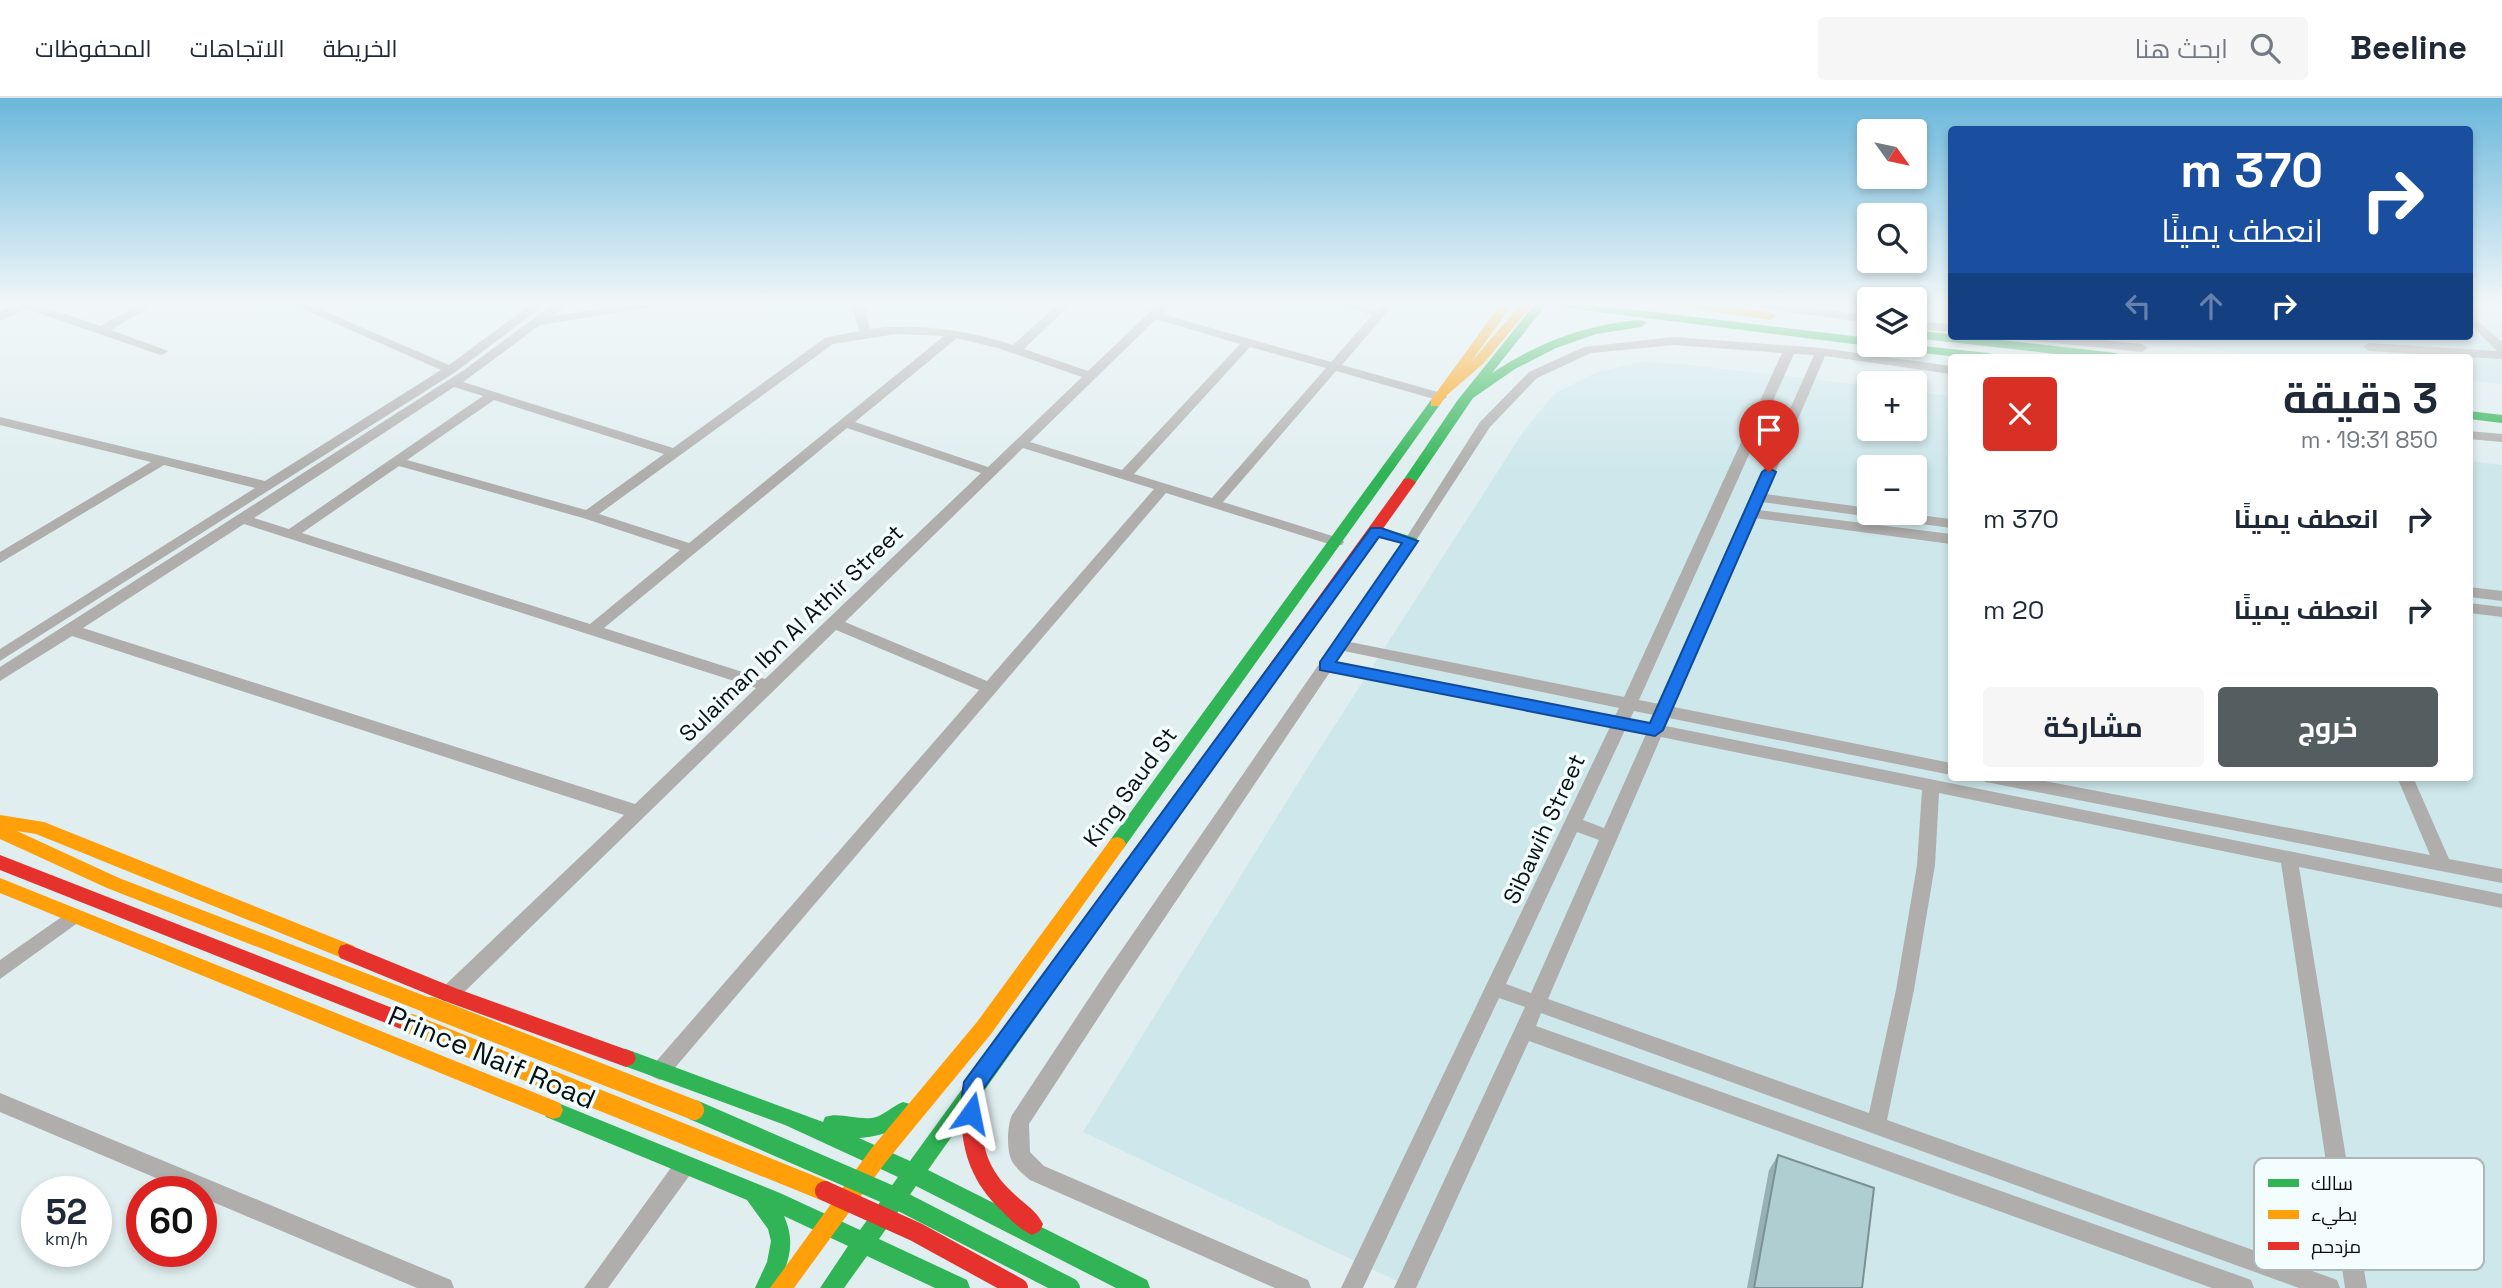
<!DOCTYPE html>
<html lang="ar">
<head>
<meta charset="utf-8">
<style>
  body { margin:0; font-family:"Space Grotesk",Cairo,sans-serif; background:#f6f6f7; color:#1f2937; direction:rtl; height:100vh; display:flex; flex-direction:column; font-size:26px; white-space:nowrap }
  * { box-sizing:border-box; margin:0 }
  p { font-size:23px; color:#747a83 }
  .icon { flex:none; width:38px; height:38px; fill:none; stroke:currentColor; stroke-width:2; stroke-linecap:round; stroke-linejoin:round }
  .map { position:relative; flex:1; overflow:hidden; direction:ltr }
  .drawer { position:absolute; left:1948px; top:256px; width:525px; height:427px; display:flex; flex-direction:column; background:#fff; border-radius:7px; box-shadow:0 4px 10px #0003; direction:rtl }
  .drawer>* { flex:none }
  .guide { position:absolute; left:1948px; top:28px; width:525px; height:214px; border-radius:7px; box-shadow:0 4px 10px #0003; direction:rtl; background:#1a4fa0; color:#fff; overflow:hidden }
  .needle { width:46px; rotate:123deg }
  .controls { position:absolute; left:1857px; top:21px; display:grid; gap:14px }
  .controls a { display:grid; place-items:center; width:70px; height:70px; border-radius:7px; background:#fff; box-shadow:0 4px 10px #0003; font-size:35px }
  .speed { position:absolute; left:21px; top:1078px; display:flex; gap:14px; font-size:35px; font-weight:700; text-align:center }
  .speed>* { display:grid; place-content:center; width:91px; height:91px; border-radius:50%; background:#fff; box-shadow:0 4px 10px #0003; line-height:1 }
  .speed small { font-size:18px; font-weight:400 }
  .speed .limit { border:10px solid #d22; background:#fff; color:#111 }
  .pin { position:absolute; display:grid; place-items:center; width:60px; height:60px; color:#fff; margin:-72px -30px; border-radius:50% 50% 50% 0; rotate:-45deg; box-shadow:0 0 7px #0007 }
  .pin .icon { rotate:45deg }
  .me { position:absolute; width:77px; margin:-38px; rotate:12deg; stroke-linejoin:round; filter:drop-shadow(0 0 5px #0008) }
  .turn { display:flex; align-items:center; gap:24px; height:147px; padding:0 35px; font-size:32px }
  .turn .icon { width:91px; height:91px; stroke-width:2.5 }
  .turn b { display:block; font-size:49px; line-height:60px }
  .lanes { display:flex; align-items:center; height:66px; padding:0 35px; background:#0003; justify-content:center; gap:35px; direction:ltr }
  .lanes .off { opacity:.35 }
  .round { display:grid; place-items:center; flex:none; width:74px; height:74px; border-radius:7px; background:#f6f6f7 }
  .head { display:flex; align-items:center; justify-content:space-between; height:119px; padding:0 35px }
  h1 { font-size:42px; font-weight:700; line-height:52px }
  .action { display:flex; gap:14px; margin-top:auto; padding:14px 35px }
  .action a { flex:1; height:80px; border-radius:7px; background:#545e60; color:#fff; font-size:28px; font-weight:700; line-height:80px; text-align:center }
  .action a+a { background:#f6f6f7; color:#1f2937 }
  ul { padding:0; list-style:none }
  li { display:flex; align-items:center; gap:21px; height:91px; padding:0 35px }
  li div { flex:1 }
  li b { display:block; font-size:26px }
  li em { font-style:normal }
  header { display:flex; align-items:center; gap:42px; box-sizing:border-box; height:98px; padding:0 35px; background:#fff; border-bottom:2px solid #e0e1e3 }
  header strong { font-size:33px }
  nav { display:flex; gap:38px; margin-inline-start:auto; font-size:24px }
  .search { width:490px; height:63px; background:#f6f6f7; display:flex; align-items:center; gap:18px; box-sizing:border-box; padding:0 24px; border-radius:7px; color:#747a83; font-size:26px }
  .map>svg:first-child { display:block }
  .built { fill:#cde7eb; fill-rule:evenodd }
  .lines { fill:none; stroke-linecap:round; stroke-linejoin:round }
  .street { fill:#afaead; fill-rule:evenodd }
  .fast { fill:#30b455; fill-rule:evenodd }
  .slow { fill:#ff9f0a; fill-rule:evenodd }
  .jam { fill:#e5322d; fill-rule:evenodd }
  .fast-bridge { stroke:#30b455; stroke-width:20 }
  .slow-bridge { stroke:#ff9f0a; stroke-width:20 }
  .jam-bridge { stroke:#e5322d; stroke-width:20 }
  .wall { fill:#96b1b5 }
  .building { fill:#afced2; stroke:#7a9093; stroke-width:2 }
  .route { fill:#1a73e8; stroke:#114b97; stroke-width:2 }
  .labels { text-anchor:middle; stroke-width:7; stroke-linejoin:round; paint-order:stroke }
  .street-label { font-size:23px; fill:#081113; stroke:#f3fdfe }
  .near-street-label { font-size:28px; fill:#081113; stroke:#f3fdfe }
  .key { fill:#f3fdfe; stroke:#acb6b8; stroke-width:2 }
  .key-label { font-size:19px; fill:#081113 }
</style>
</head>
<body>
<header>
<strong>Beeline</strong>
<div class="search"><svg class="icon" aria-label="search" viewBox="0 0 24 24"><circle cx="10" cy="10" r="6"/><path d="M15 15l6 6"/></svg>ابحث هنا</div>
<nav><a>الخريطة</a><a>الاتجاهات</a><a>المحفوظات</a></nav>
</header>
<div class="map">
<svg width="2502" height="1190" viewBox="0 0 2502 1190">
  <rect width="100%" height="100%" fill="#e0eef0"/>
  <path class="built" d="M2469,207H2502V286L2469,283V259H2273L2103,238H2469Z
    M1642,264L1683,266L1869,288V331H1914L1915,294L1951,298V679H2469V363L2502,367V1190H1412L1083,1034L1303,677L1523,334L1555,295L1597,274ZM1869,369H1914V415H1869Z"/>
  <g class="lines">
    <path class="street" d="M15,207H39L100,228L138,207H153L111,232L168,253L162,257L158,256L26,211L0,223V214Z
      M294,207H310L449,267L530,207H544L454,275L0,563V551L255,390L164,367L0,465V454L151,364L0,327V319L265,383L441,272Z
      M552,207H566L552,218L624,207H652L646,210L540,227L463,284L673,350L825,240L859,233L852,207H864L870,231C919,225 966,232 1013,247L1057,207H1070L1024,251L1088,273L1157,207H1170L1162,216L1331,264L1372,217L1339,207H1359L1377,212L1381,207H1393L1342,267L1445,296L1447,299L1441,303L1336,273L1223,404L1342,441L1344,444L1342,447H1332L1166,395L667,979L660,982L653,979L650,973L653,967L979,592L836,532L456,902L449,904L442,902L440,896L442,890L624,717L72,538L0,583V569L464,272ZM1156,221L1240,246L1122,372L1030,344ZM896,236L944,238L689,445L599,416L833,246ZM957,240L1001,251L1082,279L988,369L855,324ZM1250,249L1326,270L1212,400L1134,376ZM454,289L483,298L289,431L254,420ZM494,302L664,356L586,412L407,362ZM847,330L981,375L765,581L604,530ZM1023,350L1154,391L987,583L845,524ZM399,368L583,420L680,452L590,526L302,435ZM244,426L756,590L635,706L83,530Z
      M1755,207H1789L1869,217V225L1761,210Z
      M2469,215L2502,244V261L2369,253L2363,249L2369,245L2497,253L2469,225Z
      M1914,223L1951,226V234L1914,231Z
      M1977,238H1993L1979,246H1971V240Z
      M2018,238H2059L2142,246L2148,250L2142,254L2024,242Z
      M1674,239L1821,250L1951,268V276L1825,258L1766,396L1869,410V415H1903L1951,421V430L1762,404L1759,412L1951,436V446L1755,420L1674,609L1951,665V677L1669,620L1666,628L2502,796V810L2299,769L2367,1190H2345L2281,765L1939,695L1935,767L1914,892L1887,1022L2329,1179L2337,1182L2340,1190H2299L1541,915L1536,928L2243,1179L2251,1182L2254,1190H2212L1529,943L1416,1190H1394L1525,909L1499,900L1363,1190H1341L1610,629L1330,574L1119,888L1029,1026L1030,1054L1044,1068L1308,1182L1311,1190H1275L1030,1082C1024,1077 1017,1071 1013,1065C1006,1054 1007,1028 1012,1017L1105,876L1406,440L1480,324L1529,274L1584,249ZM1674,247L1782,255L1624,599L1350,544L1490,329L1537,280L1591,255ZM1794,256L1814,257L1659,606L1639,602ZM1344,553L1619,610L1615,618L1336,565ZM1634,613L1654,617L1651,625L1630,621ZM1625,632L1646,636L1604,730L1583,722ZM1661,639L1922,692L1917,767L1896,892L1869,1015L1548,901ZM1577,734L1599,742L1531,895L1506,886Z
      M2469,333L2502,336V344L2469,341Z
      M2469,489L2502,493V503L2469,499Z
      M2469,505L2502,509V519L2469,515Z
      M1983,679H2024L2430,757L2397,679H2413L2449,761L2502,771V785L1991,685L1985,684Z
      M73,811L79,814L82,819L79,824L0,881V862Z
      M0,995L451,1182L454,1190H417L201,1099V1094H189L0,1014Z
      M685,1057L692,1060L695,1067L692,1074L608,1190H584L678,1060Z"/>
    <path class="fast" d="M1534,207H1546L1492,275C1531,249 1574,231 1621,224C1630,223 1640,220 1647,225L1641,229L1596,236L1556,250L1515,271L1473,300L1414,387H1404L1402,384L1457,303Z
      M1561,207H1596L1869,240V247H1872L1869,248L1567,210Z
      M1914,232L2116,255L2122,259H2084L1914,240Z
      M1882,247H1914L1989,255L1995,259H1958L1888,251Z
      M1435,301L1441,305L1123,751L1117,753L1111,751L1108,746L1111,741L1431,302Z
      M2469,313L2502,317V325L2469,321Z
      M1376,428L1416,440L1418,443L1411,448L1371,436L1369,433L1371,430Z
      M1150,738L1156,740L1159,745L1156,750L928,1072L1147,1182L1150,1190H1116L916,1088L879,1141L967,1182L970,1190H935L867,1158L844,1190H820L848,1148L784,1118C796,1145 789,1164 777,1190H755L767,1164L771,1143L768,1131L747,1102L546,1019L543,1012L546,1005L553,1003L780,1095L860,1132L898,1079L785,1027L619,966L616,960L619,954L626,951L823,1024L825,1019C839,1014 856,1022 872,1020C884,1018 892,1008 903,1004L910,1006L913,1013C905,1032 878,1039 859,1040L910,1063L1144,740Z"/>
    <path class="slow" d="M1500,207H1512L1471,264L1520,207H1532L1484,265L1447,297L1439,308H1431V302Z
      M1686,207H1717L1770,214L1776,218L1770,222L1692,210Z
      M0,717L44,724L354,848L356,854L354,860L347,862L36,736L17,733L119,780L438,903L441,909L438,915L431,917L107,790L0,741Z
      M1117,739L1123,741L1126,746L1123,751L991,936L885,1065L794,1190H770L871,1051L977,924L1111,741Z
      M0,780L560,1005L563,1012L560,1019L553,1021L0,795Z"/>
    <path class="jam" d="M1409,380L1416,384L1414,387L1156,750L1150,752L1144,750L1141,745L1144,740L1404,381Z
      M0,757L418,920L421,926L418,932L411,935L0,772Z
      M347,846L455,890L633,954L636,960L633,966L626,969L442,902L340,860L338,854L340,848Z
      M971,982L978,984L981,991C981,1033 979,1063 1012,1094C1022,1104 1037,1113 1043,1126L1040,1133L1032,1137C1020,1132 1011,1122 1002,1113C973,1086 962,1056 961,1017C961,1006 960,994 964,984Z"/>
    <path class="fast-bridge" d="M694,1012L885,1095L1070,1190"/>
    <path class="slow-bridge" d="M431,909L694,1012
      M411,926L825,1093"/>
    <path class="jam-bridge" d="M825,1093L916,1134L1018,1190"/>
  </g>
  <path class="wall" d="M1778,1057L1862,1190H1747L1769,1072Z"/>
  <path class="building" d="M1778,1057L1874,1090L1862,1190H1754Z"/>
  <linearGradient id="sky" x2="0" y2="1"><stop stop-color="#6ab7db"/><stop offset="0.55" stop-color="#f1f7f8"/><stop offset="1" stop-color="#f1f7f8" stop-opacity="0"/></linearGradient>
  <rect width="2502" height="374" fill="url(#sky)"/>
  <path class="route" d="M1769,370L1776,374L1663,632L1655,638L1320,572V564L1402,445L1379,439L981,994L978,1021L971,1024L963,1021L960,1015L964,984L1371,430H1381L1418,443L1336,564L1650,625L1762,374Z"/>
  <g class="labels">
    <g class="street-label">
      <text transform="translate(791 535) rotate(-44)" y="8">Sulaiman Ibn Al Athir Street</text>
      <text transform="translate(1130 689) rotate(-54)" y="8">King Saud St</text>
      <text transform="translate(1544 731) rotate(-65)" y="8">Sibawih Street</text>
    </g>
    <g class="near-street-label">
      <text transform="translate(492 959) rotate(23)" y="10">Prince Naif Road</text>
    </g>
  </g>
  <rect x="2254" y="1060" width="230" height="112" rx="10" class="key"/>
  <rect x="2268" y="1081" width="31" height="8" fill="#30b455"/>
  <rect x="2268" y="1112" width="31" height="9" fill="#ff9f0a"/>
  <rect x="2268" y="1144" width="31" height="8" fill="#e5322d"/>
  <g class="key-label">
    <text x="2311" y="1092">سالك</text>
    <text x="2311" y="1123">بطيء</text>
    <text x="2311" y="1155">مزدحم</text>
  </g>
</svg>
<div class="controls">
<a><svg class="needle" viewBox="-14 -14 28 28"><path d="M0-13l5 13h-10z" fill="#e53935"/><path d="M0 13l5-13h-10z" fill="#747a83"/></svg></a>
<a><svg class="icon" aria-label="search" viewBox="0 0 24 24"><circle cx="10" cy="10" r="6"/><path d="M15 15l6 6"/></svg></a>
<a><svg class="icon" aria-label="layers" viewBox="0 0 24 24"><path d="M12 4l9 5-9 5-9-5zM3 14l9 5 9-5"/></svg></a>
<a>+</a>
<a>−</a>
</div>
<div class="speed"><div>52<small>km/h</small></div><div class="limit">60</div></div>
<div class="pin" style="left:1769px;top:374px;background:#d93025"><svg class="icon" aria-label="arrive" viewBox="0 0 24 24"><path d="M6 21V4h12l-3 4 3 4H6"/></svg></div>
<svg class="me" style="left:971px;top:1015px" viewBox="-20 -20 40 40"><path d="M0-17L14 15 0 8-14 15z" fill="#1a73e8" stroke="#fff" stroke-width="4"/></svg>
<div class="guide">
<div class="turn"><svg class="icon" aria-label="right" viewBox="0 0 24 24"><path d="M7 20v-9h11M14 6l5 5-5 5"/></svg><div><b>370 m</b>انعطف يمينًا</div></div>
<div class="lanes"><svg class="icon off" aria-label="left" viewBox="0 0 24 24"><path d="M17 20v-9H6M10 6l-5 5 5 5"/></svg><svg class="icon off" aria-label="ahead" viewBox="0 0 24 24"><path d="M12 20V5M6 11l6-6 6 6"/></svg><svg class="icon" aria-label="right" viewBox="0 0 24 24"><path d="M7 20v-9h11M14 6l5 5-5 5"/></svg></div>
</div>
<section class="drawer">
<div class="head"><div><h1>3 دقيقة</h1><p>850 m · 19:31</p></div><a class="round" style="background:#d93025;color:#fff"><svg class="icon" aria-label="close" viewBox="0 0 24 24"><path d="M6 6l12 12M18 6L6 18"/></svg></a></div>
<ul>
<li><svg class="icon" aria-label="right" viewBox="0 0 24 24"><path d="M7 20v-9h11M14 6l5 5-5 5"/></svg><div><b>انعطف يمينًا</b></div><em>370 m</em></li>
<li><svg class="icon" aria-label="right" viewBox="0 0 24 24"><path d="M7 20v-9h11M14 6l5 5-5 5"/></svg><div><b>انعطف يمينًا</b></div><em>20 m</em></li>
</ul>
<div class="action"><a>خروج</a><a>مشاركة</a></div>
</section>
</div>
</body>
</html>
